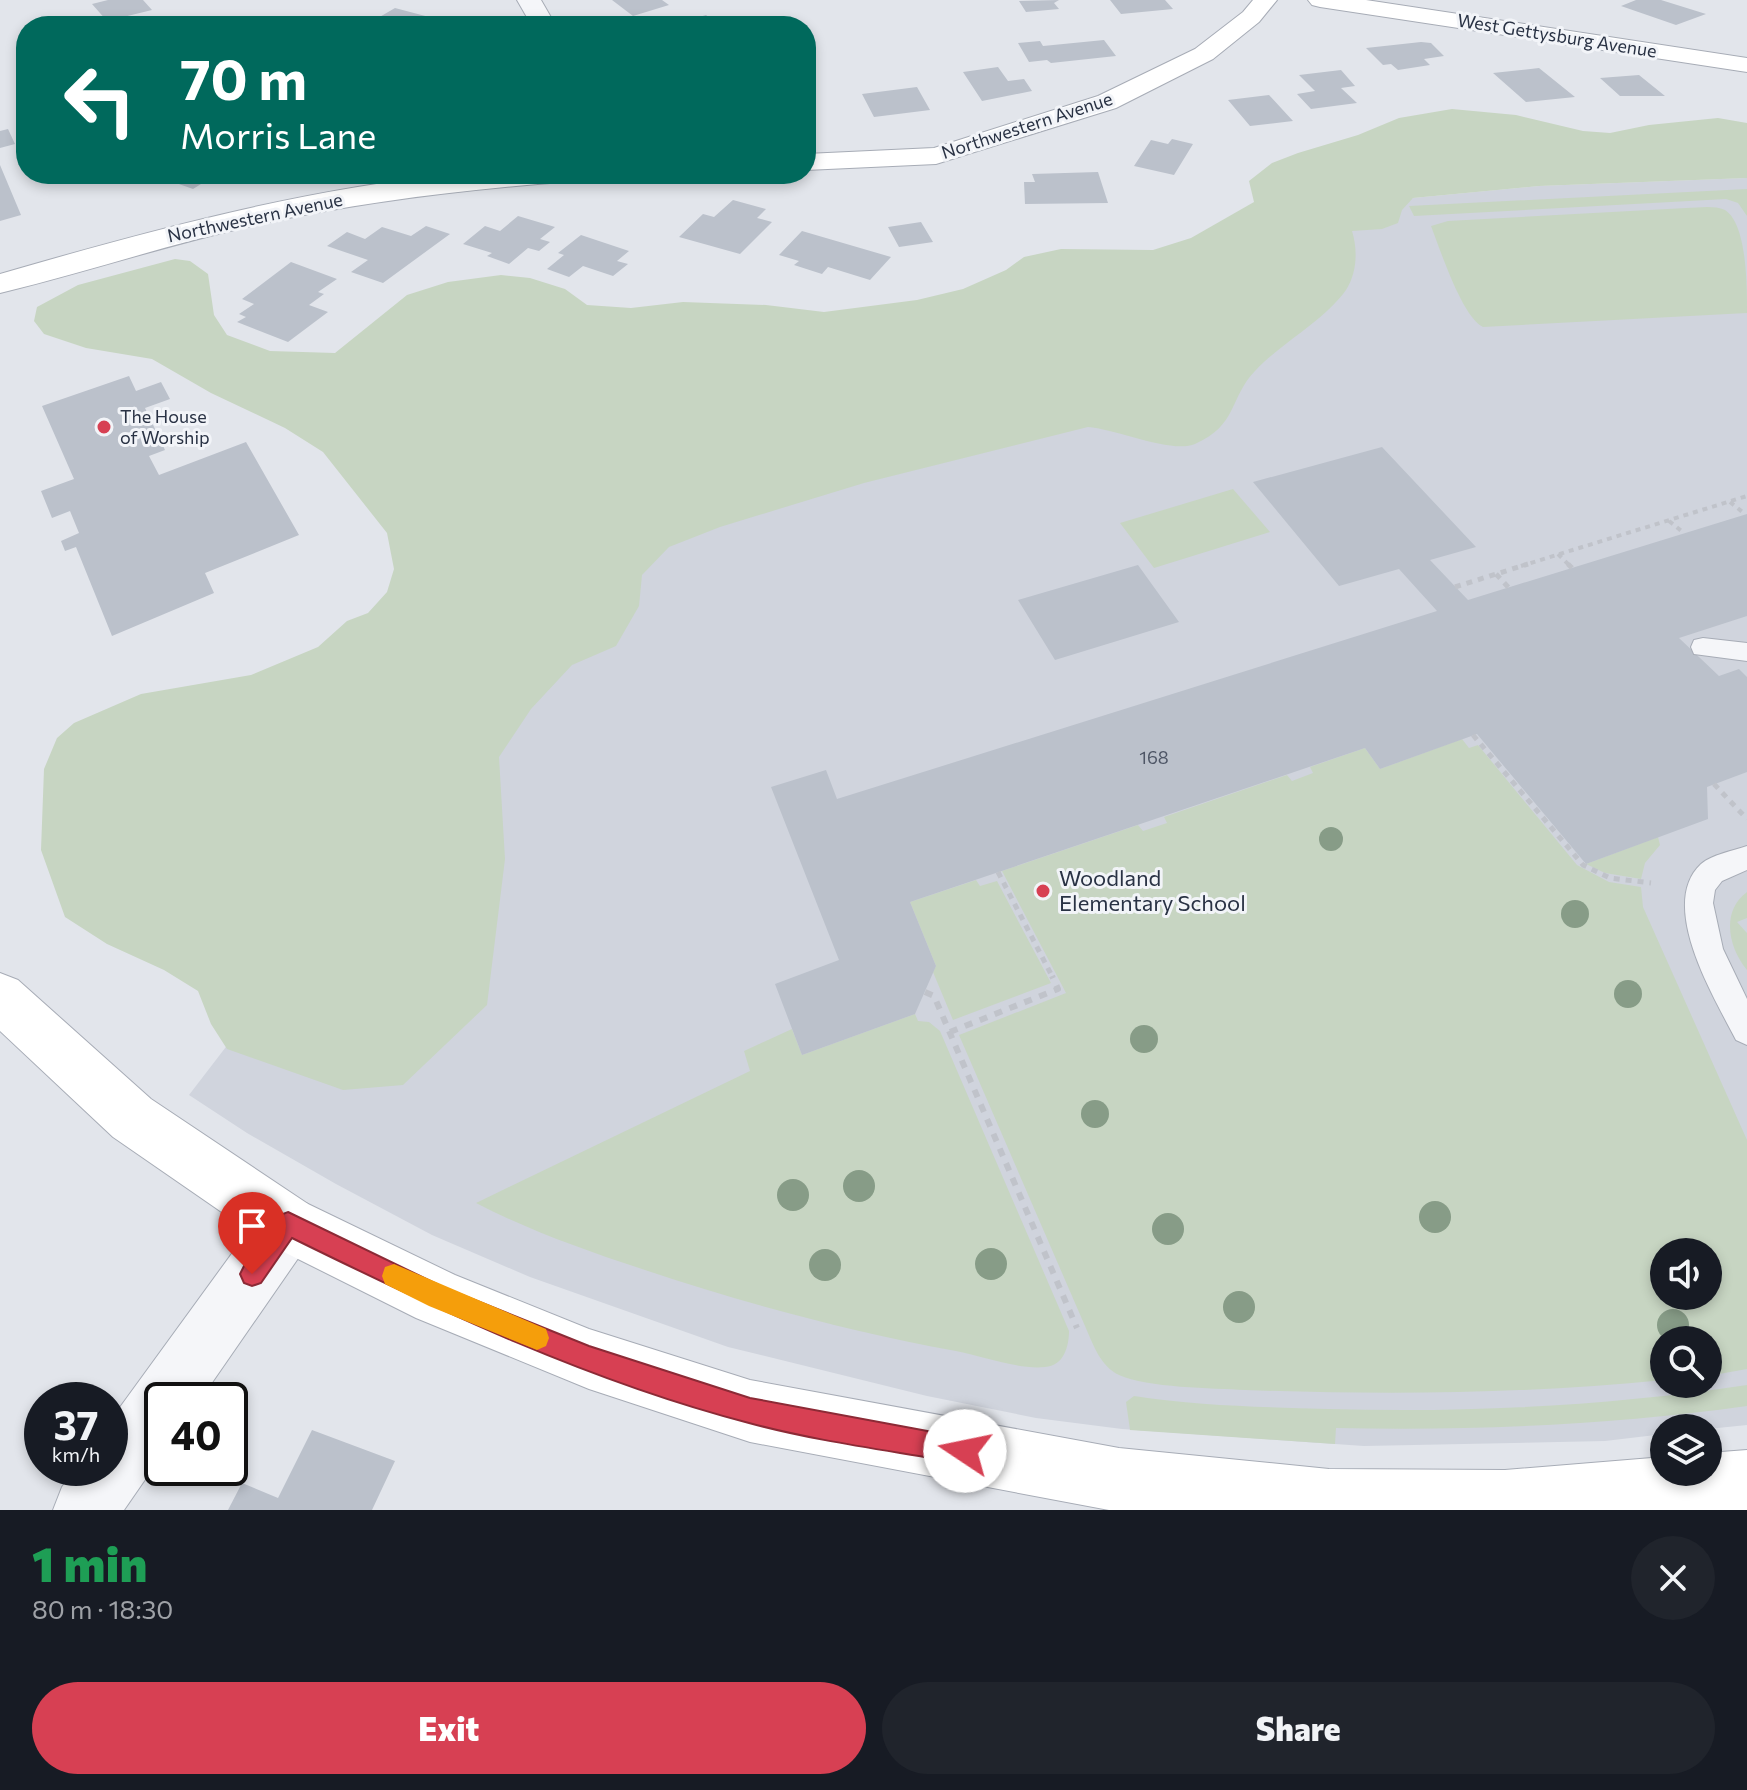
<!DOCTYPE html>
<html lang="en">
<head>
<meta charset="utf-8">
<style>
  body { margin:0; font-family:Commissioner,sans-serif; background:#20242c; color:#f1f3f6; height:100vh; display:flex; flex-direction:column; font-size:30px; white-space:nowrap }
  * { box-sizing:border-box; margin:0 }
  p { font-size:26px; color:#9ea1a6 }
  .icon { flex:none; width:44px; height:44px; fill:none; stroke:currentColor; stroke-width:2; stroke-linecap:round; stroke-linejoin:round }
  .map { position:relative; height:1510px; overflow:hidden }
  .panel { display:flex; flex-direction:column; background:#171b24; flex:1 }
  .panel>* { flex:none }
  .guide { position:absolute; left:16px; top:16px; width:800px; height:168px; border-radius:32px; box-shadow:0 4px 12px #0003; background:#00695c; color:#fff; overflow:hidden }
  .buttons { position:absolute; left:1650px; top:1238px; display:grid; gap:16px }
  .buttons a { display:grid; place-items:center; width:72px; height:72px; border-radius:50%; background:#171b24; box-shadow:0 4px 12px #0003; font-size:40px }
  .speed { position:absolute; left:24px; top:1382px; display:flex; gap:16px; font-size:40px; font-weight:700; text-align:center }
  .speed>* { display:grid; place-content:center; width:104px; height:104px; border-radius:50%; background:#171b24; box-shadow:0 4px 12px #0003; line-height:1 }
  .speed small { font-size:20px; font-weight:400 }
  .speed .limit { border:4px solid #111; border-radius:12px; background:#fff; color:#111 }
  .pin { position:absolute; display:grid; place-items:center; width:68px; height:68px; color:#fff; margin:-82px -34px; border-radius:50% 50% 50% 0; rotate:-45deg; box-shadow:0 0 8px #0007 }
  .pin .icon { rotate:45deg }
  .me { position:absolute; width:88px; margin:-44px; rotate:281deg; stroke-linejoin:round; filter:drop-shadow(0 0 6px #0008) }
  .turn { display:flex; align-items:center; gap:28px; height:168px; padding:0 32px; font-size:36px }
  .turn .icon { width:104px; height:104px; stroke-width:2.5 }
  .turn b { display:block; font-size:56px; line-height:68px }
  .round { display:grid; place-items:center; flex:none; width:84px; height:84px; border-radius:42px; background:#20242c }
  .headline { display:flex; align-items:center; justify-content:space-between; height:136px; padding:0 32px }
  h1 { font-size:48px; font-weight:800; line-height:60px; color:#1e9e55 }
  .action { display:flex; gap:16px; margin-top:auto; padding:16px 32px }
  .action a { flex:1; height:92px; border-radius:48px; background:#d74053; color:#fff; font-size:32px; font-weight:800; line-height:92px; text-align:center }
  .action a+a { background:#20242c; color:#f1f3f6 }
  .map>svg:first-child { display:block }
  .built { fill:#d0d4dd; fill-rule:evenodd }
  .green { fill:#c7d5c2; fill-rule:evenodd }
  .building { fill:#bbc1cb }
  .lines { fill:none; stroke-linecap:round; stroke-linejoin:round }
  .lane-casing { stroke:#a7acb6; stroke-width:2 }
  .street-casing { stroke:#a7acb6; stroke-width:2 }
  .secondary-casing { stroke:#a7acb6; stroke-width:2 }
  .path-far2 { stroke:#c0c3ca; stroke-width:4; stroke-dasharray:5 5; stroke-linecap:butt }
  .path-far1 { stroke:#c0c3ca; stroke-width:5; stroke-dasharray:6 6; stroke-linecap:butt }
  .path { stroke:#c0c3ca; stroke-width:6; stroke-dasharray:8 8; stroke-linecap:butt }
  .lane { fill:#f5f6f9; fill-rule:evenodd }
  .street { fill:#f5f6f9; fill-rule:evenodd }
  .secondary { fill:#fff; fill-rule:evenodd }
  .tree { fill:#879c87 }
  .route { fill:#d74053; stroke:#8c2a36; stroke-width:2 }
  .slow { fill:#f59e0b }
  .poi-dot { fill:#d74053; stroke:#f2f4f8; stroke-width:3 }
  .labels { text-anchor:middle; stroke-width:6; stroke-linejoin:round; paint-order:stroke }
  .far-street-label { font-size:18px; fill:#293244; stroke:#f2f4f8 }
  .far-poi-label { font-size:18px; fill:#293244; stroke:#f2f4f8; text-anchor:start }
  .number-label { font-size:18px; fill:#4e5666 }
  .poi-label { font-size:22px; fill:#293244; stroke:#f2f4f8; text-anchor:start }
</style>
</head>
<body>
<div class="map">
<svg width="1747" height="1510" viewBox="0 0 1747 1510">
  <rect width="100%" height="100%" fill="#e2e5eb"/>
  <path class="built" d="M1747,178V1425L1708,1429L1664,1428V1434L1605,1441L1364,1446L1122,1429L1036,1418L927,1396L728,1347L530,1277L432,1235L336,1184L247,1133L189,1095L620,534L1413,198L1539,186ZM1664,1252H1708V1296H1664ZM1664,1340H1708V1384H1664Z"/>
  <path class="green" d="M1452,109L1516,115L1583,131L1610,133L1649,125L1718,118L1747,123V178L1539,186L1413,198L1402,210L1398,223L1382,229L1352,231C1358,250 1357,273 1346,290C1323,322 1282,342 1255,371C1229,398 1238,425 1195,444C1172,454 1116,429 1088,427L864,483L720,527L669,547L642,575L639,606L616,646L572,665L531,709L499,757L505,859L487,1005L403,1085L343,1090L227,1049L211,1024L198,991L164,970L107,944L65,917L41,850L44,769L57,738L74,723L141,694L251,675L318,647L347,621L368,613L387,592L394,569L387,533L323,452L285,428L211,393L152,359L86,348L44,334L34,321L37,307L78,285L175,259L190,261L208,274L214,315L227,335L270,351L335,353L407,295L448,282L501,275L530,278L565,289L587,305L631,308L683,302L766,305L824,312L917,300L963,289L1006,270L1024,257L1061,249L1153,250L1191,238L1254,202L1249,181L1272,163L1298,153L1358,135L1399,118Z
    M1747,189V216L1738,203L1726,199L1414,216L1409,206Z
    M1686,208C1698,208 1713,205 1725,210C1747,224 1747,285 1747,313L1483,327C1462,317 1440,249 1431,226L1448,221Z
    M1233,489L1270,532L1154,568L1120,523Z
    M1462,739L1469,748L1478,745L1577,865L1609,882L1641,887L1643,907L1747,1140V1369L1708,1376V1340H1664V1380C1524,1394 1385,1395 1245,1390C1213,1388 1147,1388 1119,1375C1100,1366 1093,1344 1085,1326L959,1035L1066,993L1002,871L1138,825L1143,831L1167,823L1164,817L1287,775L1292,781L1313,773L1310,767L1365,748L1380,769ZM1664,1252H1708V1296H1664Z
    M1658,837L1660,845L1645,863L1641,879L1605,873L1586,864Z
    M976,880L980,886L997,881L1051,983L953,1020L933,972L936,966L910,902Z
    M1747,892V918L1737,922L1747,933V970C1728,947 1721,911 1747,892Z
    M915,1014L918,1021L929,1022L940,1031L1069,1331C1069,1346 1064,1366 1045,1367C1019,1370 982,1356 956,1351C848,1331 743,1303 639,1268C584,1250 528,1230 476,1203L750,1071L744,1051L792,1029L802,1055Z
    M1747,1385V1406C1611,1425 1473,1431 1336,1428L1335,1444L1130,1430L1126,1402L1134,1396C1198,1406 1263,1407 1328,1409C1468,1413 1608,1406 1747,1385Z"/>
  <path class="building" d="M108,0H143L152,10L107,21L92,4Z
    M612,0H662L669,5L633,16Z
    M1059,0L1054,3L1059,9L1026,12L1019,1Z
    M1110,0H1165L1173,9L1121,14Z
    M1636,0H1661L1706,14L1676,25L1621,6Z
    M395,8L448,22L440,26H388L371,22Z
    M706,15L721,26H650L679,16L686,21Z
    M173,18L199,25V26H156Z
    M1104,40L1116,56L1051,63L1047,60L1029,62L1018,43L1040,41L1043,46Z
    M1421,42L1431,43L1444,56L1424,59L1430,65L1398,70L1391,64L1383,65L1366,48Z
    M998,67L1008,81L1024,79L1032,91L982,101L963,72Z
    M1539,68L1575,97L1526,102L1493,73Z
    M1341,70L1355,86L1341,88L1357,103L1311,109L1297,94L1315,91L1299,75Z
    M1639,75L1665,96H1620L1600,78Z
    M917,87L930,110L874,117L862,94Z
    M1269,95L1293,121L1250,126L1228,100Z
    M8,129L15,144L0,148V131Z
    M1172,139L1193,144L1174,175L1134,166L1151,140L1168,144Z
    M0,165L21,215L0,221Z
    M1098,172L1108,203L1025,204L1024,182H1035L1032,174Z
    M146,174H217L193,189L162,178L153,183L139,178Z
    M733,200L766,209L757,218L772,222L740,254L679,237L703,214L714,217Z
    M518,216L555,227L540,239L550,242L539,251L528,248L509,264L487,256L492,253L463,244L485,226L500,231Z
    M921,222L933,242L899,247L888,227Z
    M426,226L450,234L383,283L351,272L368,260L327,246L347,232L365,239L382,227L411,236Z
    M802,231L891,257L870,280L828,267L822,274L794,265L799,261L779,255Z
    M581,235L629,251L617,261L628,264L613,276L583,266L569,277L547,269L564,255L558,253Z
    M291,262L337,279L318,292L324,294L309,305L328,312L288,342L237,322L246,317L239,314L254,304L242,299Z
    M129,376L136,391L161,382L170,399L145,408L165,450L149,456L159,475L246,442L299,535L205,573L214,593L112,636L76,547L65,551L61,541L79,533L70,511L52,518L41,491L74,479L42,406Z
    M1382,447L1476,547L1430,560L1468,600L1747,514V616L1679,638L1719,676L1739,669L1747,677V772L1707,787L1708,819L1586,864L1477,734L1380,769L1365,748L910,902L936,966L915,1014L802,1055L775,984L839,960L771,787L826,770L837,799L1437,611L1399,569L1339,586L1253,482Z
    M1138,565L1179,622L1055,660L1018,600Z
    M312,1430L395,1461L372,1510H228L242,1483L278,1498Z"/>
  <g class="lines">
    <defs>
      <path id="lane" d="M1703,638L1747,643V661L1694,654L1691,647L1694,640Z
        M1747,846V870L1722,881L1715,890L1713,903L1723,949L1747,999V1045L1736,1040C1715,999 1657,905 1701,864C1713,854 1733,851 1747,846Z"/>
      <path id="street" d="M517,0H541L556,26H532Z
        M288,1196L308,1204L316,1224L308,1244L200,1400H162V1455L124,1510H53L62,1487L76,1468H110V1421L268,1204Z"/>
      <path id="secondary" d="M1253,0H1277L1259,22L1213,59L1116,108L936,164L806,170V154L934,148L1098,96L1195,49L1243,12Z
        M1308,0H1366L1747,58V72L1320,7L1312,5Z
        M453,174H576L572,180L562,182C460,190 360,202 260,224C172,243 87,272 0,293V274C148,231 299,190 453,174Z
        M0,973L18,980L151,1099L308,1204L455,1275L589,1329L750,1380L1119,1448L1329,1469L1505,1470L1664,1457V1472H1708V1453L1747,1450V1510H1109L750,1442L589,1389L416,1318L268,1244L113,1137L0,1031Z"/>
    </defs>
    <use href="#lane" class="lane-casing"/>
    <use href="#street" class="street-casing"/>
    <use href="#secondary" class="secondary-casing"/>
    <path class="path-far2" d="M1730,502L1745,514
      M1669,521L1684,533
      M1558,554L1570,566
      M1521,566L1747,496"/>
    <path class="path-far1" d="M1568,564L1572,568
      M1496,574L1509,588
      M1455,587L1528,564
      M1473,735L1583,865L1610,878L1651,883
      M1714,784L1747,819
      M998,872L1053,978"/>
    <path class="path" d="M925,992L934,996L1077,1328
      M950,1032L1058,989L1052,976"/>
    <use href="#lane" class="lane"/>
    <use href="#street" class="street"/>
    <use href="#secondary" class="secondary"/>
  </g>
  <g class="tree">
    <circle cx="1331" cy="839" r="12"/>
    <circle cx="1575" cy="914" r="14"/>
    <circle cx="1628" cy="994" r="14"/>
    <circle cx="1144" cy="1039" r="14"/>
    <circle cx="1095" cy="1114" r="14"/>
    <circle cx="859" cy="1186" r="16"/>
    <circle cx="793" cy="1195" r="16"/>
    <circle cx="1435" cy="1217" r="16"/>
    <circle cx="1168" cy="1229" r="16"/>
    <circle cx="991" cy="1264" r="16"/>
    <circle cx="825" cy="1265" r="16"/>
    <circle cx="1239" cy="1307" r="16"/>
    <circle cx="1673" cy="1325" r="16"/>
  </g>
  <path class="route" d="M288,1212L445,1288L589,1346L750,1398L965,1438L974,1442L978,1451L974,1460L965,1464C894,1451 819,1442 749,1423C591,1382 438,1310 292,1238L261,1283L252,1286L244,1283L240,1274L244,1266L280,1215Z"/>
  <path class="slow" d="M394,1264L546,1329L549,1338L546,1346L537,1350L429,1306L385,1284L382,1276L385,1267Z"/>
  <g class="poi-dot">
    <circle cx="104" cy="427" r="8"/>
    <circle cx="1043" cy="891" r="8"/>
  </g>
  <g class="labels">
    <g class="far-street-label">
      <text transform="translate(1557 36) rotate(9)" y="6">West Gettysburg Avenue</text>
      <text transform="translate(1027 126) rotate(-18)" y="6">Northwestern Avenue</text>
      <text transform="translate(255 218) rotate(-12)" y="6">Northwestern Avenue</text>
    </g>
    <g class="far-poi-label">
      <text x="120" y="423">The House<tspan x="120" dy="21">of Worship</tspan></text>
    </g>
    <g class="number-label">
      <text x="1154" y="764">168</text>
    </g>
    <g class="poi-label">
      <text x="1059" y="886">Woodland<tspan x="1059" dy="25">Elementary School</tspan></text>
    </g>
  </g>
</svg>
<div class="buttons">
<a><svg class="icon" aria-label="sound" viewBox="0 0 24 24"><path d="M4 9h4l5-4v14l-5-4H4zM17 9q2 3 0 6"/></svg></a>
<a><svg class="icon" aria-label="search" viewBox="0 0 24 24"><circle cx="10" cy="10" r="6"/><path d="M15 15l6 6"/></svg></a>
<a><svg class="icon" aria-label="layers" viewBox="0 0 24 24"><path d="M12 4l9 5-9 5-9-5zM3 14l9 5 9-5"/></svg></a>
</div>
<div class="speed"><div>37<small>km/h</small></div><div class="limit">40</div></div>
<div class="pin" style="left:252px;top:1274px;background:#d93025"><svg class="icon" aria-label="arrive" viewBox="0 0 24 24"><path d="M6 21V4h12l-3 4 3 4H6"/></svg></div>
<svg class="me" style="left:965px;top:1451px" viewBox="-20 -20 40 40"><circle r="19" fill="#fff"/><path d="M0-13L10 11 0 6-10 11z" fill="#d74053"/></svg>
<div class="guide">
<div class="turn"><svg class="icon" aria-label="left" viewBox="0 0 24 24"><path d="M17 20v-9H6M10 6l-5 5 5 5"/></svg><div><b>70 m</b>Morris Lane</div></div>
</div>
</div>
<section class="panel">
<div class="headline"><div><h1>1 min</h1><p>80 m · 18:30</p></div><a class="round"><svg class="icon" aria-label="close" viewBox="0 0 24 24"><path d="M6 6l12 12M18 6L6 18"/></svg></a></div>
<div class="action"><a>Exit</a><a>Share</a></div>
</section>
</body>
</html>
